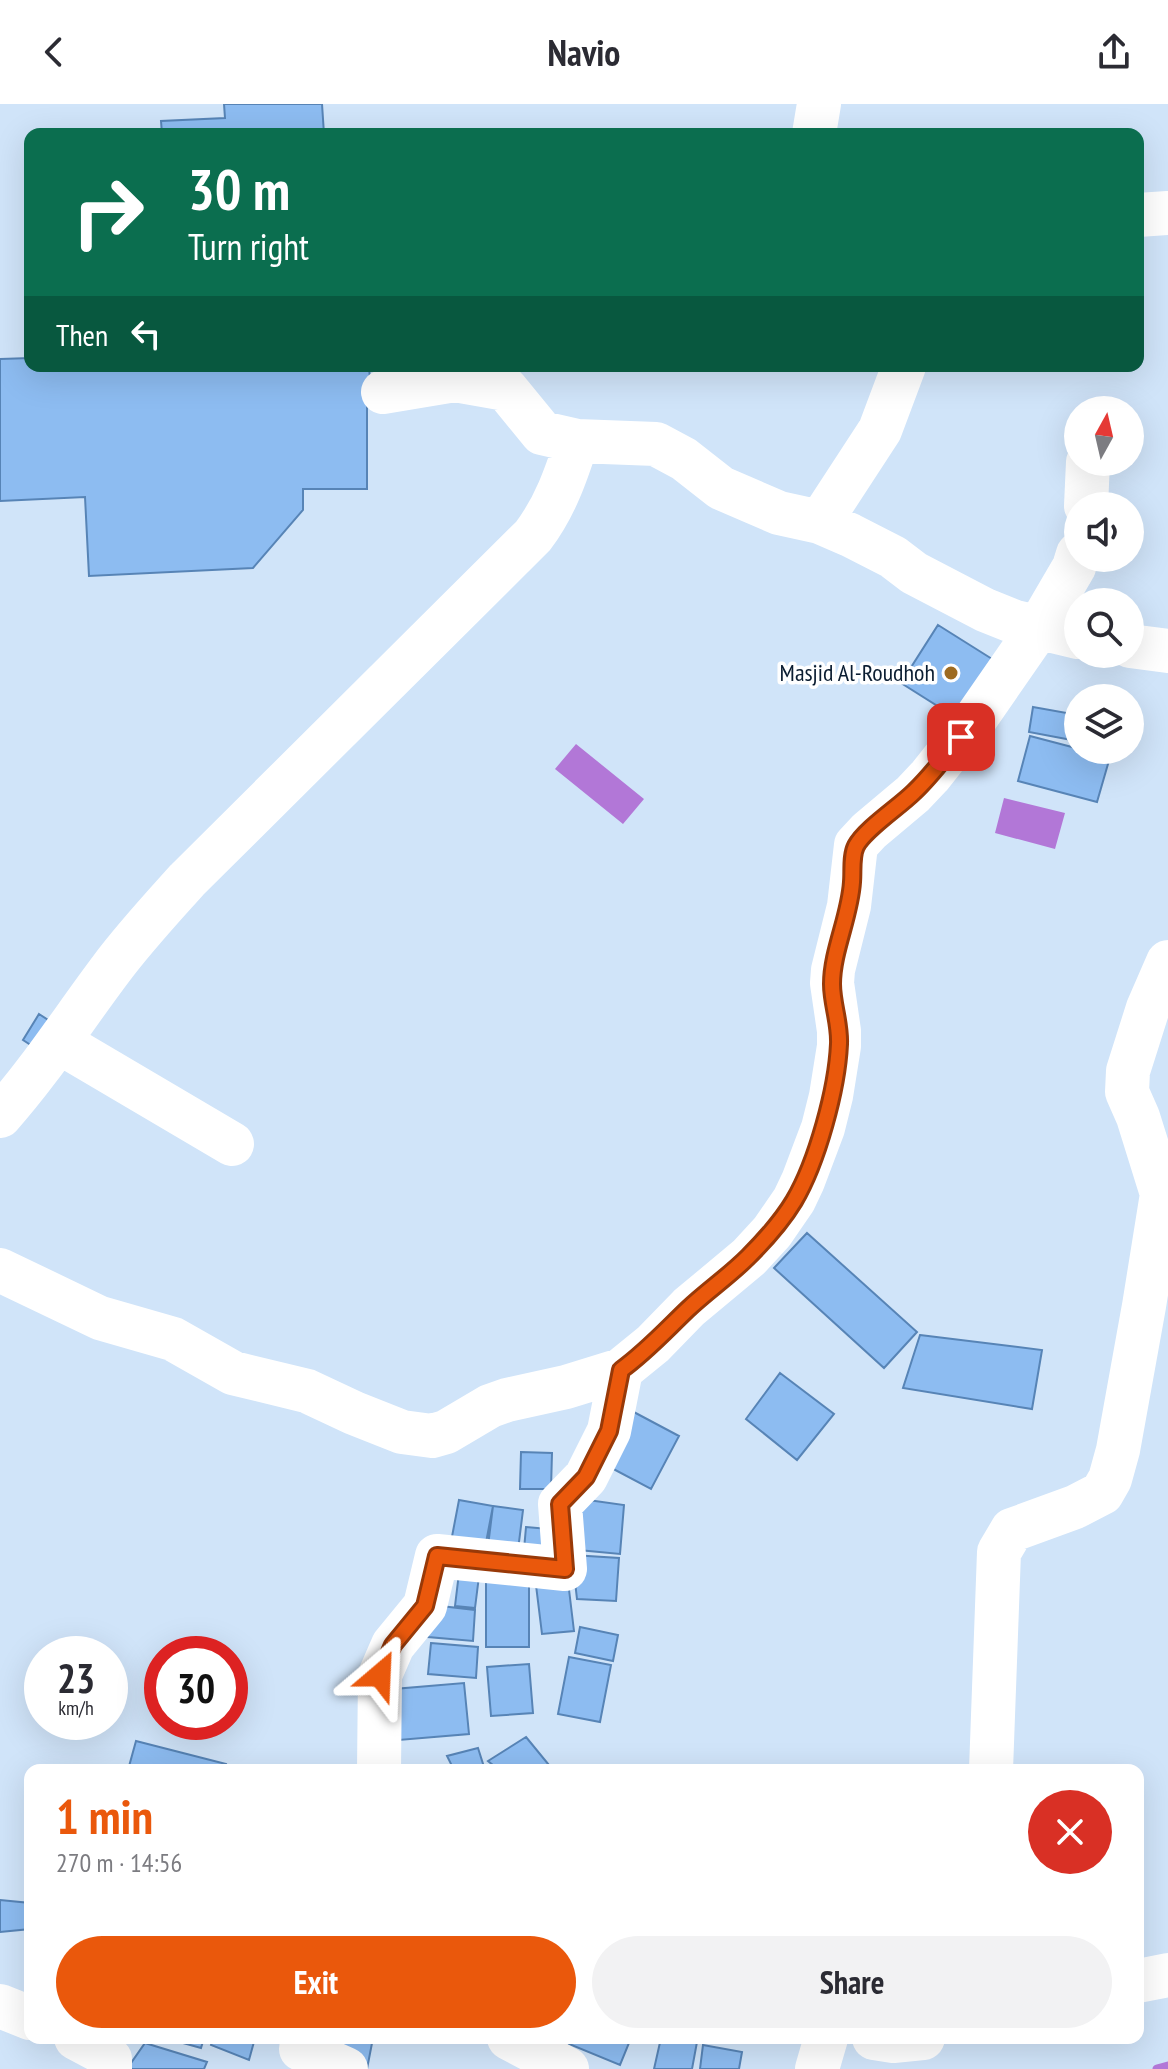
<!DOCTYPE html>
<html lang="en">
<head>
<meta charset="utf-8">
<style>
  body { margin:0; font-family:"PT Sans Narrow",sans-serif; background:#f2f2f3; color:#2b2b33; height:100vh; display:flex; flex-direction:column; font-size:30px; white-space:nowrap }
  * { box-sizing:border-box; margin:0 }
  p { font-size:26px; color:#7c7c81 }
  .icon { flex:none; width:44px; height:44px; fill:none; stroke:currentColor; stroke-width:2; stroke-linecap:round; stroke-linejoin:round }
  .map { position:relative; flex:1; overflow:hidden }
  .side { position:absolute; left:24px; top:1660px; width:1120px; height:280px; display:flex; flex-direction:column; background:#fff; border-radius:16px; box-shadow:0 8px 32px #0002 }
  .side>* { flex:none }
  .banner { position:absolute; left:24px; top:24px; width:1120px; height:244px; border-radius:16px; box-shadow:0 8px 32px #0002; background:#0b6e4f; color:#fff; overflow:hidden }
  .needle { width:52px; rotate:8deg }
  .controls { position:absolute; left:1064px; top:292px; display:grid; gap:16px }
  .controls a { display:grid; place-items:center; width:80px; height:80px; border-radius:50%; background:#fff; box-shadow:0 8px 32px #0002; font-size:40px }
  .speed { position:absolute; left:24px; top:1532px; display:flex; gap:16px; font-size:40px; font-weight:700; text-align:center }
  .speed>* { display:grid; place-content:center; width:104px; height:104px; border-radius:50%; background:#fff; box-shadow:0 8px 32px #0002; line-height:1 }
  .speed small { font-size:20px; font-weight:400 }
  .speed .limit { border:12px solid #d22; background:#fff; color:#111 }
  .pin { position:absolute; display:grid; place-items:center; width:68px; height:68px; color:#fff; margin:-34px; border-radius:16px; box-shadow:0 4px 12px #0006 }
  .me { position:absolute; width:88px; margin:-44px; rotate:26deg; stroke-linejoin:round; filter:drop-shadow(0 0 6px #0008) }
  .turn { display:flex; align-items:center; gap:28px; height:168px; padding:0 32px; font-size:36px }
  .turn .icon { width:104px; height:104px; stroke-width:2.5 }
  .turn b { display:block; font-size:56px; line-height:68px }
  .then { display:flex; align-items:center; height:76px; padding:0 32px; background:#0003; gap:16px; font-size:30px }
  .round { display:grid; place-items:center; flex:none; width:84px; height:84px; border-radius:42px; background:#f2f2f3 }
  .headline { display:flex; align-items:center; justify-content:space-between; height:136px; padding:0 32px }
  h1 { font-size:48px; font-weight:700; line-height:60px; color:#ea580c }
  .action { display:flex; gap:16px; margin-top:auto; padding:16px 32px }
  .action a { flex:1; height:92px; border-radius:48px; background:#ea580c; color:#fff; font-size:32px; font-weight:700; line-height:92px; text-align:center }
  .action a+a { background:#f2f2f3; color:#2b2b33 }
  header { display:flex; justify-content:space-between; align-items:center; height:104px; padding:0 32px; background:#fff; font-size:36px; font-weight:700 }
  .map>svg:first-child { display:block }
  .water { fill:#b277d7 }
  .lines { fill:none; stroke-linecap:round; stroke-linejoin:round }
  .stream { stroke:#b277d7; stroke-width:9 }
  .building { fill:#8dbcf1; stroke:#5784b6; stroke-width:2 }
  .minor { stroke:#fff; stroke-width:44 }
  .route-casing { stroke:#983908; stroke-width:20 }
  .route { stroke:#ea580c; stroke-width:14 }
  .poi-dot { fill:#9e6b21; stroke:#fff; stroke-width:3 }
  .labels { text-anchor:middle; stroke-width:7; stroke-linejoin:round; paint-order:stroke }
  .poi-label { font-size:24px; fill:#0b1d31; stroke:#fff; text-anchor:end }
</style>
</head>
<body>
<header><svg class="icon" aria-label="back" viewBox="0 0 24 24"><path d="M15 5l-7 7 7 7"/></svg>Navio<svg class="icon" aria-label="share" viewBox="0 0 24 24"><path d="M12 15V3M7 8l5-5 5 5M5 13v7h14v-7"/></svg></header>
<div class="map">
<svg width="1168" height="1965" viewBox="0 0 1168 1965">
  <rect width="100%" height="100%" fill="#d0e4f9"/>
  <path class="water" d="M576,640L644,695L623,720L555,665Z
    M1004,694L1065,709L1055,745L995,729Z"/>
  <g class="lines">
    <path class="stream" d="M1157,1965L1168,1962"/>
  </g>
  <path class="building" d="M224,0H322L324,30H162L161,17L225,14Z
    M30,254V262H369L371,290L367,300V385H303V406L253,464L89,472L85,393L0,397V255Z
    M938,521L1000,560L963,618L901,579Z
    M1033,603L1078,611L1077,637L1029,628Z
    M1030,632L1110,653L1097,698L1018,677Z
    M39,910L59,923L43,949L23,936Z
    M807,1129L917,1228L884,1264L774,1164Z
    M920,1231L1042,1246L1032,1305L903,1284Z
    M780,1269L834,1310L797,1356L746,1315Z
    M630,1306L679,1332L651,1385L602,1359Z
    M521,1348L552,1349L551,1385H520Z
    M459,1396L493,1402L484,1449L450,1443Z
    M588,1396L624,1401L620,1450L568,1445L570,1422Z
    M493,1402L523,1406L517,1454L487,1450Z
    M526,1423L560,1426L523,1457Z
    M572,1451L619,1454L616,1497L577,1495Z
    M459,1469L479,1472L475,1504L455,1502Z
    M567,1469L574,1527L542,1530L535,1473Z
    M486,1470H529V1543H486Z
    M432,1501L475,1506L473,1537L428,1533Z
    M580,1523L618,1531L613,1557L575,1549Z
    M431,1539L478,1543L476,1574L428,1570Z
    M569,1553L611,1561L600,1618L558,1610Z
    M529,1560L533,1609L491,1612L487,1563Z
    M464,1579L469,1630L399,1636L394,1585Z
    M526,1633L549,1661L545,1666H499L488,1657Z
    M136,1637L226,1660L225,1666H128Z
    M478,1644L484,1663L454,1666L447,1652Z
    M0,1796L30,1799V1825L0,1828Z
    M165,1934H204L201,1944Z
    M213,1934H255L249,1956L211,1941Z
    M290,1934H373L367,1965Z
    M571,1934H631L620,1961L569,1940Z
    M661,1934H678L697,1938L692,1965H654Z
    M145,1939L207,1958L204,1965H132L129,1962Z
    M703,1941L742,1948L739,1965H700Z"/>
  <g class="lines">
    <path class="minor" d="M814,30L819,0
      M1138,111L1168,109
      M383,288L455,276L506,285L542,329L577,337L656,340L684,355L721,384L779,409L820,418L850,431L893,453L914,469L985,506L1015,518L1078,533
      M1086,402L1088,358
      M820,418L880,326L904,262
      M1130,542L1168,547
      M59,938L232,1040
      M0,1012C41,966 74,914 111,865C134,834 161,805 187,776L533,432C555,403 566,371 577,337
      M0,1166L100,1214L173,1235L233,1269L307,1287L354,1309L402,1328L432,1332L446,1328L490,1302L507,1296L566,1283L621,1266L653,1240L689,1203L749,1153L772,1128L794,1096L803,1077L823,1024L831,992L839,942V927L832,879L833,866L849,802L856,741L869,727L913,690L930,672L976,614L1039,523L1074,463L1078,450
      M379,1666L380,1571L393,1541L425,1502L437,1452L565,1465L560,1400L586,1373L609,1327L621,1266
      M991,1666L999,1448L1012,1426L1075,1403L1102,1389L1110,1375L1118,1346L1144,1202L1162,1090L1138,1013L1127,988L1128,967L1148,904L1168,858
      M1138,1877L1168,1871
      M0,1902L30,1914
      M76,1934L104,1949L110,1955V1965
      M509,1934L567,1965
      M874,1934L893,1937L923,1934
      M301,1945L346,1965
      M817,1965L826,1934"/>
  </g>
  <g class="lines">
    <defs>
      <path id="route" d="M380,1571L393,1541L425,1502L437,1452L565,1465L560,1400L586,1373L609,1327L621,1266C646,1248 666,1226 688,1205C707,1187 729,1172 748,1153C765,1136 782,1117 794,1097C817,1058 837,985 839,940C840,919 832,900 832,880C832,847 850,812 852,778C853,767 851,752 856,742C865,725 899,703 914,688C931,672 946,652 961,633"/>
    </defs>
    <use href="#route" class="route-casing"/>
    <use href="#route" class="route"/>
  </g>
  <circle class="poi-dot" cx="951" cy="569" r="8"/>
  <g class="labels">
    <g class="poi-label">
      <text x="935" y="577">Masjid Al-Roudhoh</text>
    </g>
  </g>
</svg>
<div class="controls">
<a><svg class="needle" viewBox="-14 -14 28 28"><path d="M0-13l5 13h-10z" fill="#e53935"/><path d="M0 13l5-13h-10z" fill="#7c7c81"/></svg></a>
<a><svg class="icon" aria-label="sound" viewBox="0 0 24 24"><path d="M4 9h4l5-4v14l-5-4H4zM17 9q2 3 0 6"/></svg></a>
<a><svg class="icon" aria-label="search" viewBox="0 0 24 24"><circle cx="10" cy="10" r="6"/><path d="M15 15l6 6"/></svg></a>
<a><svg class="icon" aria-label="layers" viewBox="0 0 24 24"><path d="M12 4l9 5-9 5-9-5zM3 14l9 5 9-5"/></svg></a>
</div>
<div class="speed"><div>23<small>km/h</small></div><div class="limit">30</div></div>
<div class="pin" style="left:961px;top:633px;background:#d93025"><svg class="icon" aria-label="arrive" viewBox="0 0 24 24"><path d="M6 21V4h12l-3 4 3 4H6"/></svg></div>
<svg class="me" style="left:380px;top:1571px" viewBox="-20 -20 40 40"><path d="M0-17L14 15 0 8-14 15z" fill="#ea580c" stroke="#fff" stroke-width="4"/></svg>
<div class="banner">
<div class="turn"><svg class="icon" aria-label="right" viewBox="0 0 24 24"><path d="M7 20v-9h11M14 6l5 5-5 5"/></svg><div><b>30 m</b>Turn right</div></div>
<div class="then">Then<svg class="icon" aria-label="left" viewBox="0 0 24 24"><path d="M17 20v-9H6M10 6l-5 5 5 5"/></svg></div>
</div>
<section class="side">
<div class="headline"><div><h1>1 min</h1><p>270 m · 14:56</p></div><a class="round" style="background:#d93025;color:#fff"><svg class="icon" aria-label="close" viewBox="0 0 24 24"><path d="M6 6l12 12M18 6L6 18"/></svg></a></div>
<div class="action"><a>Exit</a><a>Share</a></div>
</section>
</div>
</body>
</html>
